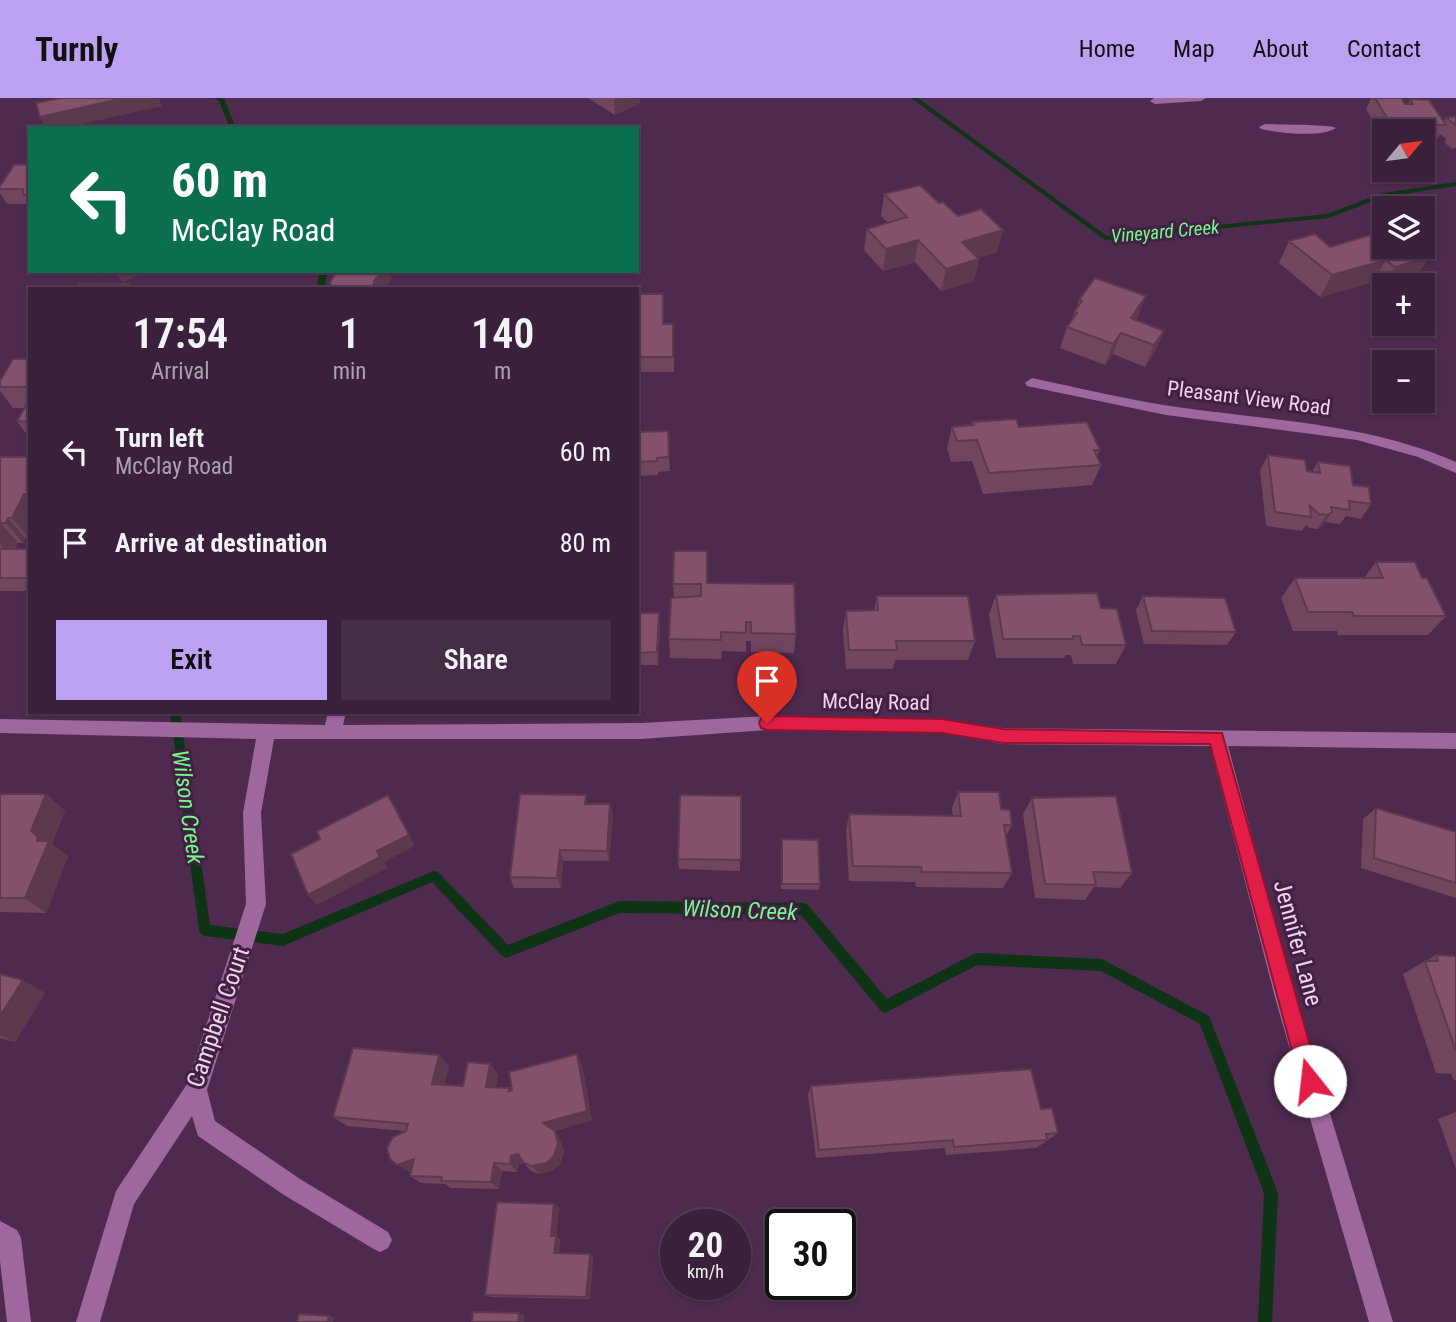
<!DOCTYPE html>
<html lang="en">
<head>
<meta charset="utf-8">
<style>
  body { margin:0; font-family:"Roboto Condensed",sans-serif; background:#452d45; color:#f1f3f6; height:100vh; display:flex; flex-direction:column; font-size:26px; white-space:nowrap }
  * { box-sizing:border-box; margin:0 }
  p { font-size:23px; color:#aba3af }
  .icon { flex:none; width:38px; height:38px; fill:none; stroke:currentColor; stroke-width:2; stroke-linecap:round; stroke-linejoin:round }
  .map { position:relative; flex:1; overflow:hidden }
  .side { position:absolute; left:28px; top:189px; width:611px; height:427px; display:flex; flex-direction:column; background:#3a203a; border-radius:0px; box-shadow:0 2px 5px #0004,0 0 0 2px #543e54 }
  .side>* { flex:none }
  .banner { position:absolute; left:28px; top:28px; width:611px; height:147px; border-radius:0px; box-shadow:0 2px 5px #0004,0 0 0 2px #543e54; background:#0b6e4f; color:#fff; overflow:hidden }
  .needle { width:46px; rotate:61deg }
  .tools { position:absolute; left:1372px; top:21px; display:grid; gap:14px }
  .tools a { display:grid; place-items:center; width:63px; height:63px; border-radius:0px; background:#3a203a; box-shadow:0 2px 5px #0004,0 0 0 2px #543e54; font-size:35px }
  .speed { position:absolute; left:660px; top:1111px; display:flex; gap:14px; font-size:35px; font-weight:700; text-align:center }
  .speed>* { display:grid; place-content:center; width:91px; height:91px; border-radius:50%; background:#3a203a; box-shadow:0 2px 5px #0004,0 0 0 2px #543e54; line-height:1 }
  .speed small { font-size:18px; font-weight:400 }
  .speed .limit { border:4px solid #111; border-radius:10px; background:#fff; color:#111 }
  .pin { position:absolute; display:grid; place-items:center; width:60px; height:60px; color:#fff; margin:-72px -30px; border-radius:50% 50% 50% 0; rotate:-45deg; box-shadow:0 0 7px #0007 }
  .pin .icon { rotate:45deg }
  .me { position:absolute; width:77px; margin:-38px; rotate:344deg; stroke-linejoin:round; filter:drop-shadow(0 0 5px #0008) }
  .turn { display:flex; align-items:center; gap:24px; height:147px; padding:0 28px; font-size:32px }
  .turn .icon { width:91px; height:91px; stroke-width:2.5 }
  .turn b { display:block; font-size:49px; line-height:60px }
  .eta { display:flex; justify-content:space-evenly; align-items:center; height:119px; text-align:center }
  .eta b { font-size:42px; font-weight:600; line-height:49px }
  .button { display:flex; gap:14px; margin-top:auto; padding:14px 28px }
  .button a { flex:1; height:80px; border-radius:0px; background:#bca0f2; color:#111; font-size:28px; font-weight:600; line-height:80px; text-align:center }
  .button a+a { background:#452d45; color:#f1f3f6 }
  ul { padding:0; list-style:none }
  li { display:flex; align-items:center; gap:21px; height:91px; padding:0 28px }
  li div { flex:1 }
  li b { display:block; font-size:26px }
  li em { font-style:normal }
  header { display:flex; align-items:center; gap:42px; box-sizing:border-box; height:98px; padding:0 35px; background:#bca0f2; color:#111 }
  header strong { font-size:33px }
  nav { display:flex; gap:38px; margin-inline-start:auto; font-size:24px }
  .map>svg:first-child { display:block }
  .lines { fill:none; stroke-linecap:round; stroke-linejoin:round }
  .stream { fill:#0f3315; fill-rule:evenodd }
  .minor { fill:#9e689e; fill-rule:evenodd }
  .wall { fill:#71465d }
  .shaded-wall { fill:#5c394c }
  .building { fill:#83516c; stroke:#5c394c; stroke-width:2 }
  .route { fill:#e11d48; stroke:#92132f; stroke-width:2 }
  .labels { text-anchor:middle; stroke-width:6; stroke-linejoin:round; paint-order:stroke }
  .far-water-label { font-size:19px; font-style:italic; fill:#72fc88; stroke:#432043 }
  .street-label { font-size:21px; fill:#ecd5eb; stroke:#432043 }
  .water-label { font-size:23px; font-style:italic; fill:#72fc88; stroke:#432043 }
  .near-street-label { font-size:24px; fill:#ecd5eb; stroke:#432043 }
</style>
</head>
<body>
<header>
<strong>Turnly</strong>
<nav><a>Home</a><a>Map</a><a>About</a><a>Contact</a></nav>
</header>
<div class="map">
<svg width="1456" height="1224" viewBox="0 0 1456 1224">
  <rect width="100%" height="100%" fill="#4e2a4e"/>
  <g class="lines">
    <path class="stream" d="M214,0L224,1L236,30H230L219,3Z
      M911,0H918L1107,138L1327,116L1383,95L1456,84V88L1384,99L1328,120L1105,142Z
      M319,173H327L325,191H317Z
      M170,614H180L210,827L283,836L434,773L438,774L508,847L619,803L804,805L808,807L887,901L976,855L1102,861L1209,918L1278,1095L1272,1224H1258L1264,1095L1200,926L1101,873L977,867L885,915L881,913L801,817L619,815L506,860L502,858L432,784L283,848L205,838L201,836L199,832Z"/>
    <path class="minor" d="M1154,0H1206L1201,3L1155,6L1150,3Z
      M1265,26C1278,27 1329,26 1336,30C1321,40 1279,35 1261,31L1259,29Z
      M1032,280C1083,291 1133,303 1184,310C1277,323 1368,326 1456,364V375L1418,359L1357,342L1166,317L1027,288L1025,285Z
      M328,614H346L343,627L641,625L767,618L941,621L1003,630L1456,635V651L1228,648L1296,903L1393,1224H1369L1276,903L1210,648L1003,646L941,635L767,632L641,641H274L261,715L266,806L207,992L215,1023L300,1081L388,1134L392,1142L388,1150L380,1154L372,1150L284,1097L198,1038L192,1018L134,1106L100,1224H76L116,1093L187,986L246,806L243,715L256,641L0,635V621L325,627Z
      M0,1123L17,1132L21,1140L31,1224H7L0,1163Z"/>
  </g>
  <path class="wall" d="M588,0H640V5L615,17Z
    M1371,0H1401L1405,6H1408L1410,1L1444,24L1446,20L1456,18V50L1452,51L1445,45L1446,41L1440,36L1437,41H1423V33H1384V41L1383,40L1366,11Z
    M30,66V109L28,106H7L0,95V88Z
    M884,96L939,105L958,118L1003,132L997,154L977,160L979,161L974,183L941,193L915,164L883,173L864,152L867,131L888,125L881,118Z
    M1289,143L1330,149H1384L1429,159L1415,181L1395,187H1384V191H1382L1373,184L1320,199L1279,165Z
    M637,196L664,210V226L674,241V274H637Z
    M1079,202L1138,219L1136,222L1164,233L1155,254L1145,269L1113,256L1105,267L1060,250L1067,229L1071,224Z
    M30,261V341L17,323L24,310H13L0,293V283Z
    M1390,303H1421L1418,307L1398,311Z
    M972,324L1019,329L1100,352L1097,358L1101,367L1092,387L983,396L972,363L951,364L947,350L952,329L971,327Z
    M668,333L670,373L658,374V377L637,378V334Z
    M1268,357L1307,373L1312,374L1318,364L1353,387L1371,406L1361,421L1346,418L1340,426L1325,424L1322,428L1317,431L1309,430L1306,427L1302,433L1266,428L1260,372Z
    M0,359H30V439L29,440H25L23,445H18L15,451H30V493H0Z
    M1376,464L1422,480L1446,518L1428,537H1338L1337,533H1293L1281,500L1295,480H1364Z
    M707,485L796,536L794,555L751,554V543H746V554L722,553L721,561L670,560L669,541L674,500L673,486Z
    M996,497L1101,510L1126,547L1116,566H1073L1071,557H1066L1064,560H996L989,516Z
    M877,498L975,543L968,562H895L893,571H846L843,532L846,513L874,512Z
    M1143,498L1236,534L1227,547L1144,546L1136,512Z
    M637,515H659L660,529L658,567H637Z
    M958,694L1001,711L1012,727L1006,738L1012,775L1003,790L916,789L915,784L849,783L846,733L849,716L953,718L952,710Z
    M0,696H46L65,713L52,746L68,758L46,815L0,814Z
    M741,698L740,773L679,771L678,761Z
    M1032,700L1132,775L1120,790L1094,789L1085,802L1035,800L1023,716Z
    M588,706L613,717L609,763H563L561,790H514L510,779Z
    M1376,710L1456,734V800L1361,770L1363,721Z
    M782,741L820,786L819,792L781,791Z
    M1436,857L1456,858V982H1454L1451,976L1436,975L1403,876Z
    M0,876L45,895L15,944L0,940Z
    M439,957L449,968L444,987L463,988L490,966L498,977L496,989L511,992L582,967L592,1022L554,1033L560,1042L564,1053L560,1066L553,1072L539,1076L531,1073L524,1065L519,1066L517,1074L502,1073L499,1091L451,1090L445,1086L421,1085L410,1078L411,1073L409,1074L405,1033L347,1028L333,1019Z
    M811,988L1058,1035L1036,1050L946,1057L945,1050L816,1060L808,997Z
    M1456,1014V1071L1438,1021Z
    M554,1106L559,1110L556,1138L560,1141L559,1155L590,1156L593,1159L590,1201L491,1199L485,1197Z"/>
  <path class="shaded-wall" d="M124,0H159L162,8L65,30H46L40,19Z
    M619,0H640V5L615,17L614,2Z
    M1003,132L997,154L957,166L962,144Z
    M918,142L915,164L883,173L886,151Z
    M1429,159L1415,181L1395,187H1385L1395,169Z
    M979,161L974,183L941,193L946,171Z
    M1386,162L1373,184L1320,199L1332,177Z
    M100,173H116V174L103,178Z
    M116,173H148L122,184Z
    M382,173H389L392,181L384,191H373L374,183Z
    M1146,198L1138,219L1126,237L1131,220Z
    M1164,233L1155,254L1145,269L1154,247Z
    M1121,235L1113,256L1105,267L1113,246Z
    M1408,303H1421L1418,307L1398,311L1403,304Z
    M24,396L30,403L29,440L12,420Z
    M1332,414L1322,428L1317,431L1327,417Z
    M8,420L25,440L23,445L6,425Z
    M1,425L18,445L11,459L0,446V427Z
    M659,515L660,529L658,567L657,554Z
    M46,696L65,713L52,746L68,758L46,815L25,800L37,743L31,733Z
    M388,697L415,748L384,764L387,770L317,807L308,797L377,753Z
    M610,706L613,717L609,763L607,753Z
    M560,752L563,763L561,790L557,780Z
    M23,882L45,895L15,944L0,937V918Z
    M577,956L582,967L592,1022L549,1034L543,1025Z
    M439,957L449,968L442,996L432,986Z
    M490,966L498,977L494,998L486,989Z
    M555,1033L560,1042L564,1053L560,1066L553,1072L539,1076L532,1068Z
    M518,1056L526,1064L519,1066L517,1074L510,1066L511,1058Z
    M414,1061L425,1068L409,1074L397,1067Z
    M494,1065L502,1073L499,1091L491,1084Z
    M554,1106L559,1110L556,1141L551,1138Z
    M556,1138L560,1141L558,1158L554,1155Z
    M590,1156L593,1159L590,1201L586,1199Z
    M519,1215L524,1217V1224H518Z
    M329,1218L334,1219L333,1224H327Z"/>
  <path class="building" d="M60,0H124L40,19L36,5Z
    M1375,0H1401L1405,6H1413L1410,1L1429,2L1446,27L1391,26Z
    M1456,18V27L1446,20Z
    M30,66V97H23V91H0V88L14,67Z
    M920,87L939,105L943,104L958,118L981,111L1003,132L962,144L979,161L946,171L918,142L886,151L867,131L907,119L884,96Z
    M1377,135L1384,140V149H1415L1429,159L1395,169L1386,162L1332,177L1289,143L1315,136L1330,149Z
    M338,173H382L374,183L373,191H329L331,182Z
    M1095,180L1146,198L1131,220L1164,233L1154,247L1121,235L1113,246L1067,229L1077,215L1074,214L1082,203L1079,202Z
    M80,186H129L127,191H73Z
    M637,196H663V226H673V259H637Z
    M13,261H30V289H0V283Z
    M26,307H30V324L17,323Z
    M1016,321L1019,329L1087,324L1100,352H1094L1101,367L989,375L977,342L957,343L952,329L974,327L972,324Z
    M668,333L669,359L657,360V363L637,364V334Z
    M1268,357L1305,362L1307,373L1320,375L1318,364L1350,368L1353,387L1369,389L1371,406L1349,403L1350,412L1331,409L1332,414L1327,417L1319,416L1310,408L1311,419L1275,414Z
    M0,359H30V390L27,396H24L12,420H8L6,425H1L0,427Z
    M0,451H30V480H0Z
    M674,453H707V485L794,486L796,536L751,535V524H746V535L721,534V542L669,541L671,500L701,498V486H673Z
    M1376,464H1415L1422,480H1427L1446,518H1354L1352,514H1308L1295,480H1383Z
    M1097,495L1101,510L1117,511L1126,547H1082L1080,538H1073V541H1003L996,497Z
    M877,498H968L975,543H896L897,552H849L846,513L878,512Z
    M1143,498L1225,500L1236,534L1152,533Z
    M637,515H659L657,554L637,555Z
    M958,694H999L1001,711L1010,712L1012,727H1004L1012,775L922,774L921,769L853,768L849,716L961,718Z
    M0,696H46L31,733L38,739L37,743H49L25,800H0Z
    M520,696L586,697L585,706H610L607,753L560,752L557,780L510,779Z
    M388,697L409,737L377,753L380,759L308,797L291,756L320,741L317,733Z
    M680,697L741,698V762L678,761Z
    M1116,698L1132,775L1093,774L1096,787L1045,786L1032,700Z
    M1376,710L1456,734V785L1374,760Z
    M782,741L818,742L820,786H782Z
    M1436,857L1456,858V953L1425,863H1438Z
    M0,876L23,882L0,918Z
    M353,950L439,957L432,986L463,988L468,964L490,966L486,989L510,990L509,993L512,992L509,974L577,956L587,1013L543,1025L555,1033L558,1045L554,1058L547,1065L532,1068L524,1065L518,1056L511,1058L510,1066L494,1065L491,1084L441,1083L442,1079L410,1078L414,1061L397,1067L390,1061L387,1050L393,1039L406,1033L408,1026L333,1019Z
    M1031,971L1041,1011L1052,1010L1058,1035L1046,1036L1047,1042L954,1049L953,1042L819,1052L811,988Z
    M497,1104L554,1106L551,1138H556L554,1155L590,1156L586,1199L485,1197Z
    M473,1214L519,1215L518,1224H472Z
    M299,1216L329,1218L327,1224H297Z"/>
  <path class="route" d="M767,618L942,621L1003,631L1222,635L1320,983L1317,990L1310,993L1303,990L1300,983L1210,646L1003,645L942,635L767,632L761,630L759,625L761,620Z"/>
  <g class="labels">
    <g class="far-water-label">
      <text transform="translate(1165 133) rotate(-5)" y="7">Vineyard Creek</text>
    </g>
    <g class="street-label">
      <text transform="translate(1249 300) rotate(7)" y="7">Pleasant View Road</text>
      <text transform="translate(876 604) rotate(1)" y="7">McClay Road</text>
    </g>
    <g class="water-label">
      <text transform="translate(188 709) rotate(82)" y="8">Wilson Creek</text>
      <text transform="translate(740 812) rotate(2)" y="8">Wilson Creek</text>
    </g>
    <g class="near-street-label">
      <text transform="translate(1298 845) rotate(75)" y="8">Jennifer Lane</text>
      <text transform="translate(218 919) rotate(-71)" y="8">Campbell Court</text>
    </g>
  </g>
</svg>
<div class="tools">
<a><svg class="needle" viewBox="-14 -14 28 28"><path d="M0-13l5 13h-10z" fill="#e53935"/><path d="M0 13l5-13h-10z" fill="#aba3af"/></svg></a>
<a><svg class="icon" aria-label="layers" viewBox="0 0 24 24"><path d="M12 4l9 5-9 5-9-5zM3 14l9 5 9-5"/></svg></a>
<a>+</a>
<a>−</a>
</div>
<div class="speed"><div>20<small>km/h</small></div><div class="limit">30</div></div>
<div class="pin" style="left:767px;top:625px;background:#d93025"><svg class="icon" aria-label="arrive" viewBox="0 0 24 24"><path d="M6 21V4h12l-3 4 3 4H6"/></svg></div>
<svg class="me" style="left:1310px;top:983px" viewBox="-20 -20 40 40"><circle r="19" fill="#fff"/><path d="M0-13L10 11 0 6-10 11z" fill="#e11d48"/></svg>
<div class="banner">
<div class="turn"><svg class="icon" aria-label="left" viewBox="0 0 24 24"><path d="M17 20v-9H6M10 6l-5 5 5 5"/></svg><div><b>60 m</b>McClay Road</div></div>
</div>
<section class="side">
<div class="eta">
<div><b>17:54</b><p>Arrival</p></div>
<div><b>1</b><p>min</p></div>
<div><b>140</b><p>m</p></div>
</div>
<ul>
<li><svg class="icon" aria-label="left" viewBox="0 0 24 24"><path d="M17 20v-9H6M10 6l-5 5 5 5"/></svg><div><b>Turn left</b><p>McClay Road</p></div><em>60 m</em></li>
<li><svg class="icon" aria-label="arrive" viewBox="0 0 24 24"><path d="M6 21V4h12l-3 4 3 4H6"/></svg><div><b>Arrive at destination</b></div><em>80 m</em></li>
</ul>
<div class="button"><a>Exit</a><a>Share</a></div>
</section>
</div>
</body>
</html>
